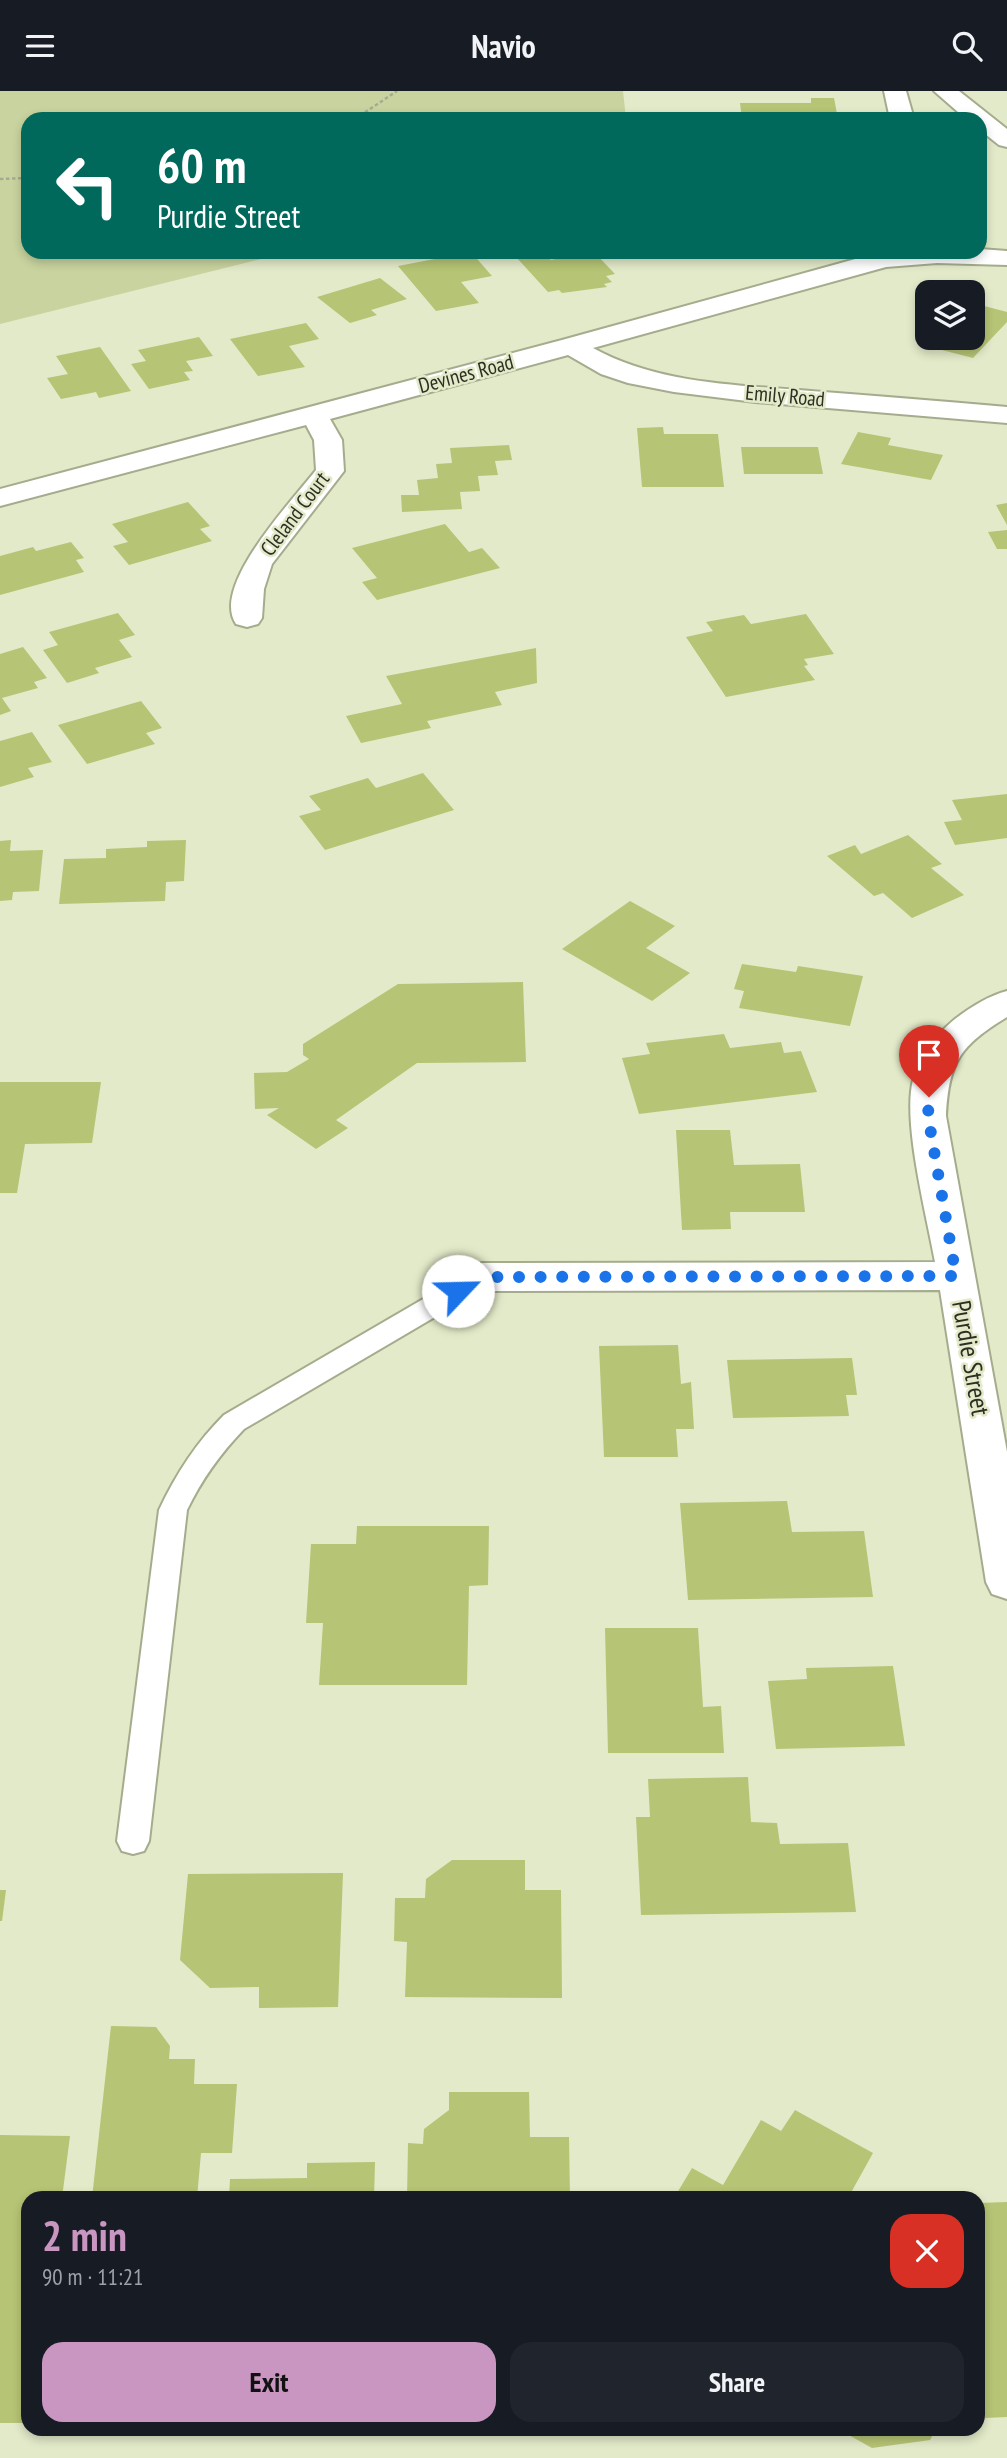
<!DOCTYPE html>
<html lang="en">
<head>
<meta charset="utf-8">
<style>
  body { margin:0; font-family:"PT Sans Narrow",sans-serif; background:#20242c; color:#f1f3f6; height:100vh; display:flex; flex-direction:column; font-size:26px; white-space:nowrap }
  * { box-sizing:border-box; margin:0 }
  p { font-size:23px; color:#9ea1a6 }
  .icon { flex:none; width:38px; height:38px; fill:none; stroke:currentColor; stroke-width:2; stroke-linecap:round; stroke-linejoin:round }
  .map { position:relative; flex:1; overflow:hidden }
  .side { position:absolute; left:21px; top:2100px; width:964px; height:245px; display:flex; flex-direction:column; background:#171b24; border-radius:21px; box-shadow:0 4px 10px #0003 }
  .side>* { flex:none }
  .top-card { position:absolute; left:21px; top:21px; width:966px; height:147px; border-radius:21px; box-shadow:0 4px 10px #0003; background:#00695c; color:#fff; overflow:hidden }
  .buttons { position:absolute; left:915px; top:189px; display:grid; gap:14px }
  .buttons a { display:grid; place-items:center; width:70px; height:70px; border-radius:14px; background:#171b24; box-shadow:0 4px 10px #0003; font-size:35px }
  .pin { position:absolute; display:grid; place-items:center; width:60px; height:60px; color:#fff; margin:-72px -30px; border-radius:50% 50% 50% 0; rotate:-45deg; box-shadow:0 0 7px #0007 }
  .pin .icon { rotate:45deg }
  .me { position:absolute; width:77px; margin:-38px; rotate:66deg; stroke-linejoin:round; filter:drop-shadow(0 0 5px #0008) }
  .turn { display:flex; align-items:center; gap:24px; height:147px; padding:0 21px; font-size:32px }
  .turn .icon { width:91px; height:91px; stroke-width:2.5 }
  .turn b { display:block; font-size:49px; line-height:60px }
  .round { display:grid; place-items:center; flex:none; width:74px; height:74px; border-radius:21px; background:#20242c }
  .head { display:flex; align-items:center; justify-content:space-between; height:119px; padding:0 21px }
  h1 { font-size:42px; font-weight:600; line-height:52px; color:#c996c1 }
  .button { display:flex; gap:14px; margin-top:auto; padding:14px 21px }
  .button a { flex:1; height:80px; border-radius:21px; background:#c996c1; color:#111; font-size:28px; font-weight:600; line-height:80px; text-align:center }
  .button a+a { background:#20242c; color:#f1f3f6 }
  header { display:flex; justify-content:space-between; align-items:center; height:91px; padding:0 21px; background:#171b24; font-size:32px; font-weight:600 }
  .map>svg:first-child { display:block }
  .green { fill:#c9d39f }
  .building { fill:#b6c475 }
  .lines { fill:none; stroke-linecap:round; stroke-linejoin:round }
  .service-casing { stroke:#a5ac8d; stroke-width:4 }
  .minor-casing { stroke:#a5ac8d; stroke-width:4 }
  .path { stroke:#a5aa91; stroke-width:2.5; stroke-dasharray:3.5 2.5; stroke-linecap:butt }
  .service { fill:#fff; fill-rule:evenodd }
  .minor { fill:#fff; fill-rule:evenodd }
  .route { stroke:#1a73e8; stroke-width:12; stroke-dasharray:0 21.6 }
  .labels { text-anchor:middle; stroke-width:5; stroke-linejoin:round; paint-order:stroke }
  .far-street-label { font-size:21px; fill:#2d2f23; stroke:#e3eac9 }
  .street-label { font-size:26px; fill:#2d2f23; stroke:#e3eac9 }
</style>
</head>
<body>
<header><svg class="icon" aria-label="menu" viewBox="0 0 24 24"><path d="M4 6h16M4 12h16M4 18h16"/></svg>Navio<svg class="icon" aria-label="search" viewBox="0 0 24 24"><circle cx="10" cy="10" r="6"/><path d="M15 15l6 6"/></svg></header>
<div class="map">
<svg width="1007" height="2367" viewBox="0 0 1007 2367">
  <rect width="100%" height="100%" fill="#e3eac9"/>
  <path class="green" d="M0,0H623L626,28H28V161H289L0,233Z"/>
  <path class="building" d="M811,7H834L838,28H742L740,12H811Z
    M471,161L492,185L461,191L479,212L436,220L398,175Z
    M588,161H594L615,183L606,185L612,191L604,193L607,196L562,202L559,199L548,201L517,167L545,162L551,169Z
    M380,187L407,208L371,219L377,224L350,232L317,206Z
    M973,212L1007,221V231L973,267L942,259L950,250L939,247H973Z
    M306,232L319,248L289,255L305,276L258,285L230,248Z
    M199,246L213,265L186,270L193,280L184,281L190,289L149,298L131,273L146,270L138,259Z
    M100,256L131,300L99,307L96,301L61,308L47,287L68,283L56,265Z
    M663,336L664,343H718L724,396H642L637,337Z
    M858,341L891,347L888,354L943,364L931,389L841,373Z
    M509,354L512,369L495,370L498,384L478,385L480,400L460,401L462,418L402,421L401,404H419L417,389L438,387L436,373L452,372L450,357Z
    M741,356H818L823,383H744Z
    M188,411L210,435L200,438L212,450L129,474L113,455L128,451L112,433Z
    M1007,412V434L996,414Z
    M445,433L469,461L482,457L500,477L377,509L362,491L377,487L352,457Z
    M1007,439V458H997L988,441Z
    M71,451L84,467L76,469L84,481L0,504V465L33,456L36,460Z
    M118,522L135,544L119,549L132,566L95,577L99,582L67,592L43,559L58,554L49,541Z
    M806,523L834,563L804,568L808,574L804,575L815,589L726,606L686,546L713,540L706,531L744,524L751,533Z
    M23,556L47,587L34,591L38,597L2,607L11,620L0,624V563Z
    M536,557L537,592L495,601L502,614L427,630L431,637L361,652L346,625L402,613L386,585Z
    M141,610L162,637L146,642L155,653L87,673L58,634Z
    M32,641L52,671L28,677L34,686L0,696V650Z
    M423,682L454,719L325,759L299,725L321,719L309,705L368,687L376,697Z
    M1007,703V747L955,754L944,731L962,729L952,709Z
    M908,744L942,773L931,777L964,804L912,827L883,802L874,805L827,765L855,754L861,763Z
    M11,749L10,760L43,759L39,800L13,801L12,809L0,810V750Z
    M186,749L184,790L166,791L165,810L59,813L64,768L106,767V758L147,756V750Z
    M630,810L675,835L646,857L690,882L652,910L562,858Z
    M742,873L796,881L798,875L863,885L850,935L739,917L744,900L734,898Z
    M523,891L526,971L417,972L336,1029L348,1037L316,1058L267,1024L279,1017L255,1018L254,982L287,981L309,968L303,964V953L398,893Z
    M724,943L730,957L781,951L784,962L801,960L817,1001L639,1023L622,967L650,963L646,952Z
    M0,991H101L92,1052L25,1053L17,1102H0Z
    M676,1039H730L734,1074L800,1073L805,1121H730L731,1138L682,1139Z
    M678,1254L681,1293L691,1291L694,1338H676L678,1366H604L599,1255Z
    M852,1267L857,1304H846L849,1325L733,1327L727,1269Z
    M787,1410L792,1441L864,1440L873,1506L688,1509L680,1412Z
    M357,1435H489L488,1494L469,1495L467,1594H319L323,1532H306L311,1453H356Z
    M605,1537H698L703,1616L721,1615L724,1662H608Z
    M893,1575L905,1655L776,1658L768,1590L807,1588L806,1577Z
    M748,1686L751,1731L777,1732L780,1753L848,1752L856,1821L641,1824L636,1726H650L648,1688Z
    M452,1769H525V1799H561L562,1907L405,1906L407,1851L394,1850L395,1807H425L426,1788Z
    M343,1782L338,1916L259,1917V1896L210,1897L180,1869L188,1783Z
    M0,1799H6L2,1830H0Z
    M111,1935L156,1936L170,1955L169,1968H195L194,1993H237L232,2062H201L197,2107H92Z
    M449,2001H529L530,2046H569L570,2107H407L408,2052L423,2053L424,2038L449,2019Z
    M795,2019L873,2062L848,2107H674L692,2077L723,2094L761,2029L781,2040Z
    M0,2044L70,2045L62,2107H28V2332H0Z
    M375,2071L374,2107H229L230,2088L307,2087V2072Z
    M1007,2111V2326L985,2327L978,2281V2112Z
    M838,2338H936L930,2349L872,2357Z"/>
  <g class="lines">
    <defs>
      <path id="service" d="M482,1177L491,1179L495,1186L491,1193L244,1338C220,1363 202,1388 187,1419L149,1750L144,1760L133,1763L122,1760L117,1750L159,1419C176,1383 196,1352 224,1324L473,1179Z"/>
      <path id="minor" d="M884,0H906L914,28H890Z
        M934,0H959L1007,38V56L999,54L980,39V28H966Z
        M980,158L1007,160V174L937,172L886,176L593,257C658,293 738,294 811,300C876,305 942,310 1007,316V332L755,311L674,301L628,292L601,283L568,264L330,328L342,349L344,380L272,473L264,498L262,527L258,533L247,536L236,533C210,495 293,409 316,379L314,349L306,334L0,415V398L562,249L859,167L886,161H980Z
        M1007,900V926C960,955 949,970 946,1025L1007,1361V1508L992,1503L986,1491L940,1199L482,1200L468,1196L463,1186L468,1176L482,1172L935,1171C927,1126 902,1031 913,989C918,965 936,944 955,928C971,916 988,905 1007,900Z"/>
    </defs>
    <use href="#service" class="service-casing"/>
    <use href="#minor" class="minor-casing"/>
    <path class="path" d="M355,28L397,0
      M0,88L28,87"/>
    <use href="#service" class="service"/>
    <use href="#minor" class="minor"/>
  </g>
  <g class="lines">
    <path class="route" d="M458,1200L482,1186L956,1185L928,1025L929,1006"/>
  </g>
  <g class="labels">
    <g class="far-street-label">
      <text transform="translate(466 283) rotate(-15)" y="7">Devines Road</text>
      <text transform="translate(785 305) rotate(5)" y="7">Emily Road</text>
      <text transform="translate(295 423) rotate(-53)" y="7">Cleland Court</text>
    </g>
    <g class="street-label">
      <text transform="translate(971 1267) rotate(80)" y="9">Purdie Street</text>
    </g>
  </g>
</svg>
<div class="buttons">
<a><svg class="icon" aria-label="layers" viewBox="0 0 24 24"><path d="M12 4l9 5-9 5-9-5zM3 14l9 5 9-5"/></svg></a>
</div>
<div class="pin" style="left:929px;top:1006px;background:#d93025"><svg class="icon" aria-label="arrive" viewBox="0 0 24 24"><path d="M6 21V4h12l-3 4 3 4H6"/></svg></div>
<svg class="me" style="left:458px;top:1200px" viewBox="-20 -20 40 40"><circle r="19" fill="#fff"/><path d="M0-13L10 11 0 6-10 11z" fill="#1a73e8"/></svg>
<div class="top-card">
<div class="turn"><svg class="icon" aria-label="left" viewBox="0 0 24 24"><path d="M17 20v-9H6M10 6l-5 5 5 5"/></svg><div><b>60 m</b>Purdie Street</div></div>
</div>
<section class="side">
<div class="head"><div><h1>2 min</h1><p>90 m · 11:21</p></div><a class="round" style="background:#d93025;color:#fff"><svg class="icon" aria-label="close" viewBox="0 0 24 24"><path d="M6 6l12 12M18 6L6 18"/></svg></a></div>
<div class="button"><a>Exit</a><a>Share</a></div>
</section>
</div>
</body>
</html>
